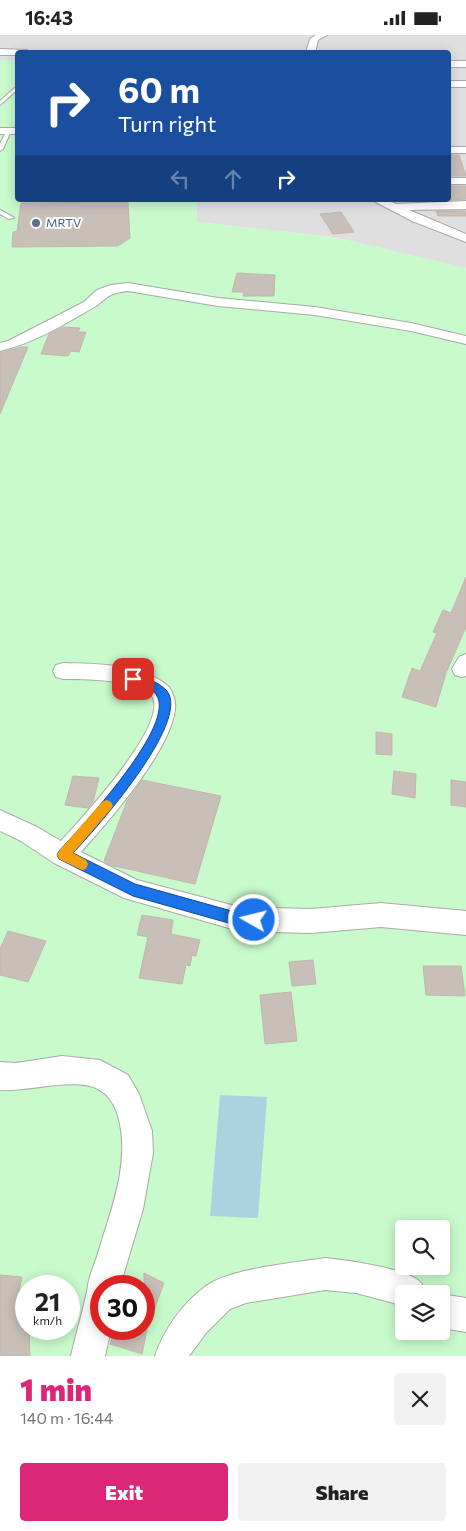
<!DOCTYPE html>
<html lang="en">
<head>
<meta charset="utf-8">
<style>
  body { margin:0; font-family:Commissioner,sans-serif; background:#f2f2f2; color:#222; height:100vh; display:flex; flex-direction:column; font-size:19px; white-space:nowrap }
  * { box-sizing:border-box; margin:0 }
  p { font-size:16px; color:#767676 }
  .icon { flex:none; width:28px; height:28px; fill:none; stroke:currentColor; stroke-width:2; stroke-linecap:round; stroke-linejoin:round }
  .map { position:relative; height:1321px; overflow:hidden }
  .drawer { display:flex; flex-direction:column; background:#fff; flex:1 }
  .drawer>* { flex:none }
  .hud { position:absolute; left:15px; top:15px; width:436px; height:152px; border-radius:5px; box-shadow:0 2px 12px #0003; background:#1a4fa0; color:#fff; overflow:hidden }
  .buttons { position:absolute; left:395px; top:1185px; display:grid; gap:10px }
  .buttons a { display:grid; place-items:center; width:55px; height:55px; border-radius:5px; background:#fff; box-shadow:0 2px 12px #0003; font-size:25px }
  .speed { position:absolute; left:15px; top:1240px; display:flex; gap:10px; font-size:25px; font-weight:700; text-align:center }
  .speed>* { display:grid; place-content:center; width:65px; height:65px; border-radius:50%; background:#fff; box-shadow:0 2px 12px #0003; line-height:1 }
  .speed small { font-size:12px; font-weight:400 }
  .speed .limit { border:8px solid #d22; background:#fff; color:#111 }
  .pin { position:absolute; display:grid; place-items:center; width:42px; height:42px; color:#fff; margin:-21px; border-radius:10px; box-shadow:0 2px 8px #0006 }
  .me { position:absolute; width:55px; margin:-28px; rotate:278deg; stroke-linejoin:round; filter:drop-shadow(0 0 4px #0008) }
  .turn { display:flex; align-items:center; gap:18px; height:105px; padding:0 20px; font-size:22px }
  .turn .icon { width:65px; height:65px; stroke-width:2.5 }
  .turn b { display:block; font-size:35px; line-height:42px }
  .lanes { display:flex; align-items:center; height:48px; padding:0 20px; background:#0003; justify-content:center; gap:25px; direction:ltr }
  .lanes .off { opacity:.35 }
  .round { display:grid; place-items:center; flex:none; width:52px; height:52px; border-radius:5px; background:#f2f2f2 }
  .headline { display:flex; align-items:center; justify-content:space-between; height:85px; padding:0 20px }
  h1 { font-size:30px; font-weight:800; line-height:38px; color:#db2777 }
  .action { display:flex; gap:10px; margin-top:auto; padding:10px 20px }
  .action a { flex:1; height:58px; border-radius:5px; background:#db2777; color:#fff; font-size:20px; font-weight:800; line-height:58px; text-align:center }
  .action a+a { background:#f2f2f2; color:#222 }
  .status { display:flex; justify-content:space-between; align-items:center; height:35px; padding:0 25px; background:#fff; direction:ltr }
  .status svg { height:14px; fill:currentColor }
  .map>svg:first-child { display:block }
  .residential { fill:#e0dfdf }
  .park { fill:#c8facc; fill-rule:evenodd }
  .water { fill:#aad3df }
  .building { fill:#c7bfb8; stroke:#c4b6ab }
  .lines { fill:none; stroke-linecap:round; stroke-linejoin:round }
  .lane-casing { stroke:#a9a9a9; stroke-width:2 }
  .street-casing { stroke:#a9a9a9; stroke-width:2 }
  .lane { fill:#fff; fill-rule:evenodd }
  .street { fill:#fff; fill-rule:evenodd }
  .route { fill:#1a73e8; stroke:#114b97 }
  .slow { fill:#f59e0b }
  .service-dot { fill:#5c6f8a; stroke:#fff; stroke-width:2 }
  .labels { text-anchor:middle; stroke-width:4; stroke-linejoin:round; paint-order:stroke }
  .far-service-label { font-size:12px; fill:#4e5e75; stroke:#fff; text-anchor:start }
</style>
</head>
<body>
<div class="status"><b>16:43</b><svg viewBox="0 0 49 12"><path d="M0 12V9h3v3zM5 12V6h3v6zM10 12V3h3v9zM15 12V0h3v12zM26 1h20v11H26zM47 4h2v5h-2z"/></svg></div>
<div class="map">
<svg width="466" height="1321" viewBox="0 0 466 1321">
  <rect width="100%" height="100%" fill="#f2efe9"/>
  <path class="residential" d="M0,0H466V233L333,202L197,187L196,165H449V18H18L17,26L0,25Z"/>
  <path class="park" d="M0,25L17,26L18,165H196L197,187L333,202L466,233V1321H0ZM404,1194H441V1231H404ZM26,1251H69V1294H26ZM101,1251H144V1294H101ZM404,1259H441V1296H404Z"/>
  <path class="water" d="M220,1060L267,1062L258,1183L210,1181Z"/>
  <path class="building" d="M449,120H459L466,141H449Z
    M449,151H466V164L449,165Z
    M128,167L130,203L118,211L12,212L13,197L17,196L21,168Z
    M436,176H466V181H438Z
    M341,177L354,197L333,199L320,179Z
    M237,238L275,240L274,261H243L244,257H232Z
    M63,292L80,293L78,297H86L79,317L71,316L68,321L41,319L49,299Z
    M21,312H28L0,379V318Z
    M466,542V592L446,638L436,672L402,662L412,633L420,636L437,598L433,597L443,575L451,578Z
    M376,697L392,699V720L376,719Z
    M394,736L416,739L415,763L392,759Z
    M73,741L99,743L93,767L88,773L65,770Z
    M142,745L221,761L195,849L110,830L104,826L127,766Z
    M451,745L466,747V772L451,770Z
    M142,880L173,885L171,899L200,905L196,921L192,920L190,931L186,930L182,949L139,943L148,902L137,900Z
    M8,896L46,906L28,947L0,940V914Z
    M313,925L316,949L292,951L289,927Z
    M423,931H461L465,961L426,960Z
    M291,957L297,1006L265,1009L260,960Z
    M144,1238L164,1248L147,1294L142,1319L110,1309L116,1294H144Z
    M0,1240L22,1242L19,1256L26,1257V1296L29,1295L30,1321H0Z"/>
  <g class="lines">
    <defs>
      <path id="lane" d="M18,50V54L0,70V66Z
        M7,95L11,96L3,114L0,116V109Z
        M0,175L13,182L14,183L9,184L0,179Z"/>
      <path id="street" d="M316,0H327L318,5L315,18H306L310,4Z
        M0,14L27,15L31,18H18V20H0Z
        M449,26H466V32H449Z
        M449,46H466V52H449Z
        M0,93H18V99H0Z
        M449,112H466V118H449Z
        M449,143H466V149H449Z
        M372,165H387L396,169L466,166V174L409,175L466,199V207L412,186Z
        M128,248L218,263L315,272L411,288L466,301V309L411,296L315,280L218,271L128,256C103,259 109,264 91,274C63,290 32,309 0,316V308L8,306L84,267L97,255L111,250Z
        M466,619V641L462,642L455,640L452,634L459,622Z
        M63,628C98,629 142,628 169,652C173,658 176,667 175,674C171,715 109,786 81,817L137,845L239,872L311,874L381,868L466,876V900L381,892L311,898L239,896L124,863L54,828L21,806L0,796V775L37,792L61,806C80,785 170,689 152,661C140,644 82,644 63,644L56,642L53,636L56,630Z
        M62,1021L100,1025L128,1040L139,1059L152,1096L153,1118L143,1174L120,1251H101V1294H111L105,1321H71C76,1298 84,1273 88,1251C89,1240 95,1229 98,1218C111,1175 131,1126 118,1081C114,1069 109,1060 98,1054C75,1042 27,1057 0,1055V1027L16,1028Z
        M325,1223C344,1225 409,1233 421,1248C423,1250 424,1256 425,1259H404V1273L394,1268L356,1258L325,1255L246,1268L230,1274L206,1298L189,1321H155C164,1294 183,1268 206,1251C231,1233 294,1228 325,1223Z
        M441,1259L466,1263V1297L441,1293Z"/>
    </defs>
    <use href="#lane" class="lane-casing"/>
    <use href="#street" class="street-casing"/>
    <use href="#lane" class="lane"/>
    <use href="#street" class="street"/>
  </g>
  <path class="route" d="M133,640C145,643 158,646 167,656C191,687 95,795 73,818L135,849L239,878L259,881L261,885L259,890L254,892L239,891L133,861L59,824L57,820L59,816C82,791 171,696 158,663C154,652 138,650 129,647L127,644L129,641Z"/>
  <path class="slow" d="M107,765L111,767L113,771L111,774L73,818L86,825L88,829L86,834L82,835L59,824L57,820L59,816L102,767Z"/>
  <circle class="service-dot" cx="36" cy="188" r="5"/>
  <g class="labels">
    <g class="far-service-label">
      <text x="46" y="192">MRTV</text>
    </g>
  </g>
</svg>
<div class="buttons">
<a><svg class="icon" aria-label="search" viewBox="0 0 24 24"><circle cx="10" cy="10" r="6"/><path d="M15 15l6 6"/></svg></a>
<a><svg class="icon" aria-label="layers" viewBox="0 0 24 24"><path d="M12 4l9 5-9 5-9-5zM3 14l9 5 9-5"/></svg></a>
</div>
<div class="speed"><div>21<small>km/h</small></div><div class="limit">30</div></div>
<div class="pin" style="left:133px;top:644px;background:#d93025"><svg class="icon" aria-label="arrive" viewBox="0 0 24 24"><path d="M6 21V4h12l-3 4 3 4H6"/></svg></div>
<svg class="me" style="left:254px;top:885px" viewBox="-20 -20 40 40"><circle r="17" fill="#1a73e8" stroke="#fff" stroke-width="3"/><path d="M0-11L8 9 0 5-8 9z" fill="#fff"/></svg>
<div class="hud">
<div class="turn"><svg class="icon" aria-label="right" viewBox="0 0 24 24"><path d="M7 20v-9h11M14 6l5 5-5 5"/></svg><div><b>60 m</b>Turn right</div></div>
<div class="lanes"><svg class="icon off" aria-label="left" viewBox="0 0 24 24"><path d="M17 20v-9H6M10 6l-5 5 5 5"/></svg><svg class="icon off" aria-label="ahead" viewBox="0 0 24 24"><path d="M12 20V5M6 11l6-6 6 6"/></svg><svg class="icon" aria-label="right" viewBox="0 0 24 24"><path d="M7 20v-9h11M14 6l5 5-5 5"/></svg></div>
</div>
</div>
<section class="drawer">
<div class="headline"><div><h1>1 min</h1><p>140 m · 16:44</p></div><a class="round"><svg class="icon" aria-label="close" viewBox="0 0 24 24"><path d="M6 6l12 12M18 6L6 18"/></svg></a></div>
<div class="action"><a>Exit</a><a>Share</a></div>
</section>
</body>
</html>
